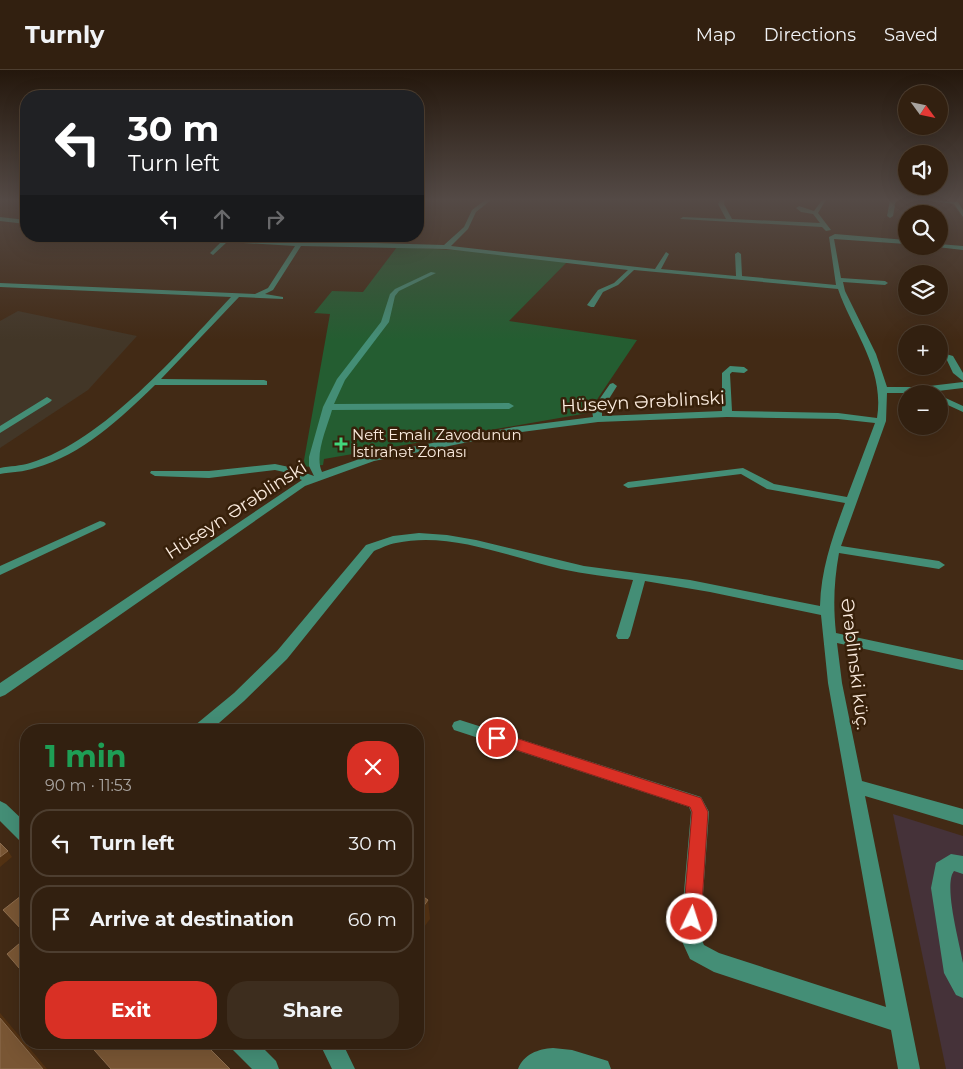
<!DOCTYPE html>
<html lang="en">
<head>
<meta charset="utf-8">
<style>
  body { margin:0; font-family:Montserrat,sans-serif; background:#3d2d1e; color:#f1f3f6; height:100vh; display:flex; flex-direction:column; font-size:19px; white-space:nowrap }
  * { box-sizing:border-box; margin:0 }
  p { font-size:16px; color:#a8a39f }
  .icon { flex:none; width:28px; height:28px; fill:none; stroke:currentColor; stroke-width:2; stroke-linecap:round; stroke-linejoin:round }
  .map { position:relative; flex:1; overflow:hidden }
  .drawer { position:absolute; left:20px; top:654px; width:404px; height:325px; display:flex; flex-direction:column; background:#322010; border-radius:20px; box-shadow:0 5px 20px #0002,0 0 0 1px #4d3e30 }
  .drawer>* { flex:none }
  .banner { position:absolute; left:20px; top:20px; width:404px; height:152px; border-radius:20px; box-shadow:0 5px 20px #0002,0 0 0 1px #4d3e30; background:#202124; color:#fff; overflow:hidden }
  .needle { width:32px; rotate:123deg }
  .tools { position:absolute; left:898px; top:15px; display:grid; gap:10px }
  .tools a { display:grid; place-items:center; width:50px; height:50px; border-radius:50%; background:#322010; box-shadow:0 5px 20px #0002,0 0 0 1px #4d3e30; font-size:25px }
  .pin { position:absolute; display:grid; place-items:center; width:42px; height:42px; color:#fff; margin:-21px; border:2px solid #fff; border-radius:50%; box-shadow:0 1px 5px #0007 }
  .me { position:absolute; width:55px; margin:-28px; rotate:4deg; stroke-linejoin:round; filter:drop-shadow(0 0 4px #0008) }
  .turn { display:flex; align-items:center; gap:18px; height:105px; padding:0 25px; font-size:22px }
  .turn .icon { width:65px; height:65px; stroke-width:2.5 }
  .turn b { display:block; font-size:35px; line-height:42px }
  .lanes { display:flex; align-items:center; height:48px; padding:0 25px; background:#0003; justify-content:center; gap:25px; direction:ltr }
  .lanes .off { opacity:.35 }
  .round { display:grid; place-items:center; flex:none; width:52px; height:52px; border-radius:20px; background:#3d2d1e }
  .summary { display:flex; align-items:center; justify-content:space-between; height:85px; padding:0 25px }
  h1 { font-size:30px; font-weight:700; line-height:38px; color:#1e9e55 }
  .action { display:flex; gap:10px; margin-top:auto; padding:10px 25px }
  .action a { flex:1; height:58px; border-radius:20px; background:#d93025; color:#fff; font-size:20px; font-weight:700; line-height:58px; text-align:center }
  .action a+a { background:#3d2d1e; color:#f1f3f6 }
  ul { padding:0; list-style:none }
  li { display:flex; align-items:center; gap:15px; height:68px; margin:0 10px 8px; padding:0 15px; border:2px solid #4d3e30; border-radius:20px }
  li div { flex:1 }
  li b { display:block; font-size:19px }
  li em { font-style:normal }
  header { display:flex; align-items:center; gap:30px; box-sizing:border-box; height:70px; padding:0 25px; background:#322010; border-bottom:1px solid #4d3e30 }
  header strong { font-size:24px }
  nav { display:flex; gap:28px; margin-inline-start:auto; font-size:18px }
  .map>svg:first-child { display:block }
  .industrial { fill:#423627 }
  .education { fill:#453239 }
  .green { fill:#245d31 }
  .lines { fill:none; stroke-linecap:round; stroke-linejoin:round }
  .minor { fill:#448e76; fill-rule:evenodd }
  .wall { fill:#69441f }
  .shaded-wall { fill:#533213 }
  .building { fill:#795634; stroke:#8d6d4e }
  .route { fill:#d93025; stroke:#8d1f18 }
  .poi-dot { fill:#42d77c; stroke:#37200a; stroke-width:2 }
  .labels { text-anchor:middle; stroke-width:5; stroke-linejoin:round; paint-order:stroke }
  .far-poi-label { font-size:15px; fill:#faeadd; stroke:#37200a; text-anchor:start }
  .street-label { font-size:18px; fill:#faeadd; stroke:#37200a }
</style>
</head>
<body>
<header>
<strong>Turnly</strong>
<nav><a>Map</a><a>Directions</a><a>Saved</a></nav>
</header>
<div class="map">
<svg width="963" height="999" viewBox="0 0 963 999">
  <rect width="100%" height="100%" fill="#422a15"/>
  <path class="industrial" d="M18,241L137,266L88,320L0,378V251Z"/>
  <path class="education" d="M893,744L963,766V999H946Z"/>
  <path class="green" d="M397,177L472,181L567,192L509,251L637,270L588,343L324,389L323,395L305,397L304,390L330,244L314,243L332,221L363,222Z"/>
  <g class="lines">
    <path class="minor" d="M485,130H491L476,142L468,159L451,176L655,199L666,182L669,184L661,199L736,206L735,184L738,182L741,184L742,206L836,215L829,167L835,164L906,170V174L834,169L841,208L885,211L888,213L885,215L843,212L845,221L876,284L887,317H921L963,312V318L921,323H887L886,351L841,476L939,491L945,495L939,499L839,483C834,511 833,535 836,563L963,590V600H961L837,573L842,613L862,711L963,739V755L865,726L920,999H898L891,960L714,902L690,889L680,867L691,742L689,737L454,660L452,656L454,652L460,650L701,727L709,742L700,866L704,875L719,883L886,937L828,613L821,545L710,522L645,511L630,566L628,569H618L616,566L633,510C609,507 585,504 561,499C509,487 450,461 396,473C389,474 381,478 374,481L287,589L244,631L211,660H192L194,656L234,623L277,581L366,475L393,466L419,463L447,465L476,470L584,496L690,510L820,536C821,499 832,468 845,433L767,419L741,404L628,418L623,415L628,412L743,398L774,414L847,427L875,353L838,349L727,347L598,352L514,363L374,391L305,416L5,625L0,627V613L302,410L284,402L275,400L209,408L155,406L150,403L151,401H209L275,394L289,397L314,406L309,396V387L323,337L337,309L381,252L390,224L395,219L431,202L436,203L399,221L395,226L389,252L345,310L334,334L509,333L514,336L509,339L332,340C327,358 314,385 322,402L371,385L514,357L593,347L592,340L610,314L613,313L617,316L602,340V346L722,341V303L730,296L744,297L748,300L744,303L732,302L730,304L732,341L838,343L877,348C885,299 853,262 838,219L634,200L618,215L603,222L594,237H591L587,235L598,220L614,213L628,200L446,179L301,176L273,220L265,224L283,227V229L239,227L161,309L264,310L267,311V315H155C121,348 82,385 35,398C24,402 11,402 0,404V398C10,396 21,396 30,393C104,371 179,282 231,227L0,217V213L255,224L268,218L295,176L227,172L213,185L210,183L221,172L134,166L444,175L464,157L472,140Z
      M720,130H725L724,134L732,149L820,153L813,144L801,142L796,138L799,136L814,141L822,130H826L818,143L831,160L826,161L822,157L680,149L683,147L726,149L718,134Z
      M890,130H896L893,146L890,148L887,146Z
      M923,130L958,132L963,140V147L954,134Z
      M0,147L26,150V154L0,151Z
      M939,174L963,176V180L937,177Z
      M946,284L953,286L963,303V311L953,303L945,286Z
      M939,325L963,336V342L939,331Z
      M47,327L52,330L50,332L0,363V356Z
      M100,451L104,452L106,454L104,456L0,505V496Z
      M0,731L6,734L26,753V773L20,771L0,751Z
      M951,784L963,786V804L954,801C943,815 960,874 963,893C963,905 963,917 963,928L956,925L944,903L931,818L936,793Z
      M230,972H257L276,991L279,999H252L233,980Z
      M319,972H342L355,999H332Z
      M553,978L572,980L608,991L611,999H518C524,984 538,979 553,978Z"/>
  </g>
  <path class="wall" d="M26,822V865L3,840Z"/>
  <path class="shaded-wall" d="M8,781L12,787L0,797V787Z
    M428,830L430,849L418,865V844Z
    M0,943L47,999H43L0,948Z"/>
  <path class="building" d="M0,773L8,781L0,787Z
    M26,822V864L3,840Z
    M418,823L428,830L418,844Z
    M26,868V906L7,884Z
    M0,948L43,999H0Z
    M87,972H203L230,999H111Z"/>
  <linearGradient id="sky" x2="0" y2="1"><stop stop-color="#24170c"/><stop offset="0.48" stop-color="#544a46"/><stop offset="1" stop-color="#544a46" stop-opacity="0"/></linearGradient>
  <rect width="963" height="270" fill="url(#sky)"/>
  <path class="route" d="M497,662L701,728L708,742L701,849L698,856L692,858L685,856L683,849L692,742L690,737L492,672L490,668L492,664Z"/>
  <path class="poi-dot" d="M338.5 366.5h5v5h5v5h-5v5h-5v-5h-5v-5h5z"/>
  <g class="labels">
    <g class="far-poi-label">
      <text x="352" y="370">Neft Emalı Zavodunun<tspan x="352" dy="17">İstirahət Zonası</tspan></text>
    </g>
    <g class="street-label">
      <text transform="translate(643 332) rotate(-3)" y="6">Hüseyn Ərəblinski</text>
      <text transform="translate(236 440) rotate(-33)" y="6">Hüseyn Ərəblinski</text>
      <text transform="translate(855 594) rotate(83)" y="6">Ərəblinski küç.</text>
    </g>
  </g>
</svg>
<div class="tools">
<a><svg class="needle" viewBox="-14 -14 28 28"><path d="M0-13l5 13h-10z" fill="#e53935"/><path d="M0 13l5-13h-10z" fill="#a8a39f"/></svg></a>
<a><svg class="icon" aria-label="sound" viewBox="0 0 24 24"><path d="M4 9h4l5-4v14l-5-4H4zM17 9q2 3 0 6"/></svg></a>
<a><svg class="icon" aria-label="search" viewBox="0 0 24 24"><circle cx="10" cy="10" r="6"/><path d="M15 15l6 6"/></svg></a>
<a><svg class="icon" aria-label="layers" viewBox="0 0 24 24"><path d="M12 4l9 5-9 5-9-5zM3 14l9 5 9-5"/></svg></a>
<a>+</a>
<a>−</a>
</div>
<div class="pin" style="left:497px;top:668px;background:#d93025"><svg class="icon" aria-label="arrive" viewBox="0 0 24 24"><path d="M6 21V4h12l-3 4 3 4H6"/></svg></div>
<svg class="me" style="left:692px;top:849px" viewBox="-20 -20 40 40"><circle r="17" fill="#d93025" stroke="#fff" stroke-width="3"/><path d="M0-11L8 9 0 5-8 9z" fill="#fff"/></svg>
<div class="banner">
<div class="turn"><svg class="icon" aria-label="left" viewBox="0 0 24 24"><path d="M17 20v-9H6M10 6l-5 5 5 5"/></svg><div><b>30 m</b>Turn left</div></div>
<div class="lanes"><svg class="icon" aria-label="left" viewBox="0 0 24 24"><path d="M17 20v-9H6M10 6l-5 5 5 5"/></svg><svg class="icon off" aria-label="ahead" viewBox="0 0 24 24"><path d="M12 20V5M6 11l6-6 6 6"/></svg><svg class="icon off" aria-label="right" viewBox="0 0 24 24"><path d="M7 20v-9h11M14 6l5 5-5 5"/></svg></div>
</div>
<section class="drawer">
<div class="summary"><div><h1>1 min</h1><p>90 m · 11:53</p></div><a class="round" style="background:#d93025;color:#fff"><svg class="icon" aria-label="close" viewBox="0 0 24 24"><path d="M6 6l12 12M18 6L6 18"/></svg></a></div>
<ul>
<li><svg class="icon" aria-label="left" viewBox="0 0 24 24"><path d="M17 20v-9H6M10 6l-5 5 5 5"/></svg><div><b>Turn left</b></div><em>30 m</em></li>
<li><svg class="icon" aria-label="arrive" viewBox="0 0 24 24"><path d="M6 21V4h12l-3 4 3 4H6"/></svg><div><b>Arrive at destination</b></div><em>60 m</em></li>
</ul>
<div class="action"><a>Exit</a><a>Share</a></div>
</section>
</div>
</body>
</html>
